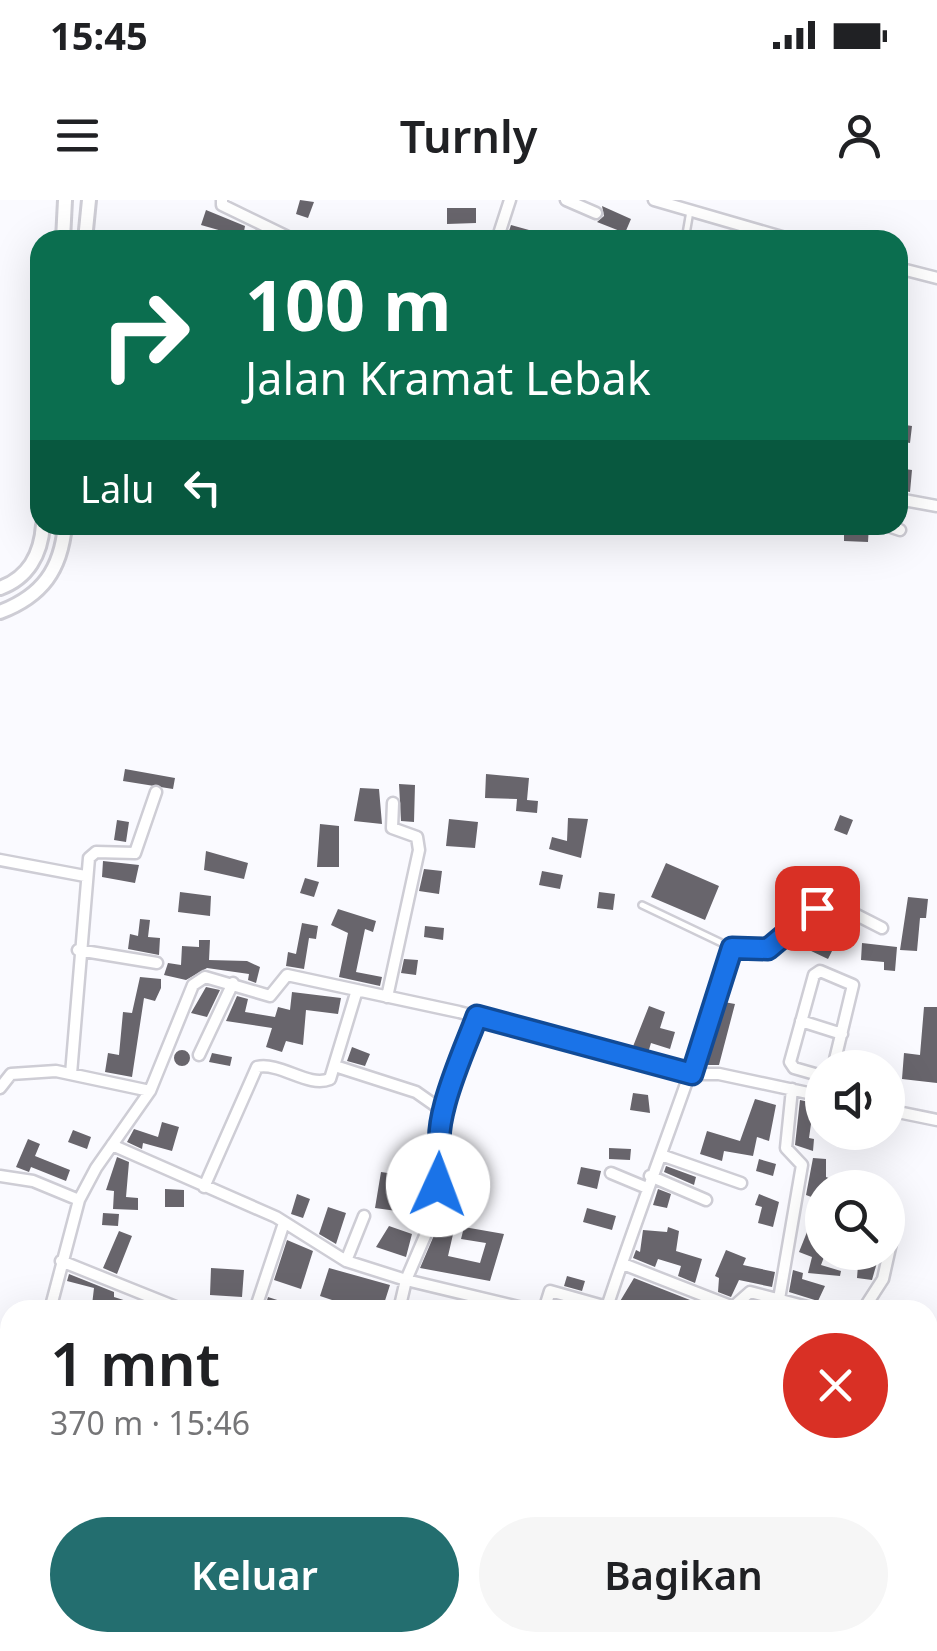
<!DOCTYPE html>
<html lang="id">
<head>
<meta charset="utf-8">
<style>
  body { margin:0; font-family:"Noto Sans",sans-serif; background:#f6f6f6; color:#202124; height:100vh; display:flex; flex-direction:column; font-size:38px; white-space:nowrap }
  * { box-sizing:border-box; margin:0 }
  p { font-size:32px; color:#757577 }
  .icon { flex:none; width:55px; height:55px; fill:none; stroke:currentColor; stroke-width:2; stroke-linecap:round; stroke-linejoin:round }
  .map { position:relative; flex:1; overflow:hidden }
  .side { position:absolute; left:0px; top:1100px; width:938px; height:352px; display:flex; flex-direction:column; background:#fff; border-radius:30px 30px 0 0; box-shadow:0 10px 40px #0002 }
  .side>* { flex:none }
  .guide { position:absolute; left:30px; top:30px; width:878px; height:305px; border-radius:30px; box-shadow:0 10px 40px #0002; background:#0b6e4f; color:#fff; overflow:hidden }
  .buttons { position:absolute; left:805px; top:850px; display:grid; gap:20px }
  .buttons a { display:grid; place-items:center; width:100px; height:100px; border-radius:50%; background:#fff; box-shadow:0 10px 40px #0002; font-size:50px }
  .pin { position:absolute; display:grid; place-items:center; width:85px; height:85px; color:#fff; margin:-42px; border-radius:20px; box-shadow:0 5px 15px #0006 }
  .me { position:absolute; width:110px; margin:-55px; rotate:2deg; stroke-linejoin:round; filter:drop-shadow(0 0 8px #0008) }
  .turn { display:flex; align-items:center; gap:35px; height:210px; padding:0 50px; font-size:45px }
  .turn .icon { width:130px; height:130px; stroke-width:2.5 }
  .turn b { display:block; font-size:70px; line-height:85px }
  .then { display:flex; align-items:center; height:95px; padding:0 50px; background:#0003; gap:20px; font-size:38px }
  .round { display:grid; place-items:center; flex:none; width:105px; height:105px; border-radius:52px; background:#f6f6f6 }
  .summary { display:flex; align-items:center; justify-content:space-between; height:170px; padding:0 50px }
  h1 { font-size:60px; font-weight:600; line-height:75px }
  .action { display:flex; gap:20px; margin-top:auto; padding:20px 50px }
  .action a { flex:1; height:115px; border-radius:60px; background:#236e6f; color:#fff; font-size:40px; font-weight:600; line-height:115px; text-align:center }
  .action a+a { background:#f6f6f6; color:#202124 }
  .status { display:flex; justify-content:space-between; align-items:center; height:70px; padding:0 50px; background:#fff; direction:ltr }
  .status svg { height:28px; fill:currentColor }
  header { display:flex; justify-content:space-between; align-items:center; height:130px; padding:0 50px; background:#fff; font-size:45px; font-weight:600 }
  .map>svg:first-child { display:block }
  .building { fill:#68656c }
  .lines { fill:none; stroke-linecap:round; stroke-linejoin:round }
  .service-casing { stroke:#cecdd5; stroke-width:10 }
  .minor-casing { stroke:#cecdd5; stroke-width:15 }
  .tertiary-casing { stroke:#cecdd5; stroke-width:18 }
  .service { stroke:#fff; stroke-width:5 }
  .minor { stroke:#fff; stroke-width:10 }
  .tertiary { stroke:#fff; stroke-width:12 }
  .route-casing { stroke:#114b97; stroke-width:25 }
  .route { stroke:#1a73e8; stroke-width:18 }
</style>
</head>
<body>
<div class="status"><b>15:45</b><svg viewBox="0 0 49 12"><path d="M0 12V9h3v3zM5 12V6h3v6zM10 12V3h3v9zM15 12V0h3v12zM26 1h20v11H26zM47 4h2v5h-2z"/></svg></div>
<header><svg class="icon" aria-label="menu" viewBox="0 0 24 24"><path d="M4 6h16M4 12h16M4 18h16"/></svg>Turnly<svg class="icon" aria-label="person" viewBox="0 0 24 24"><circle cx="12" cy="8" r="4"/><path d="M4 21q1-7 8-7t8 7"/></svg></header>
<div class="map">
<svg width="937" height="1451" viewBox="0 0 937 1451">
  <rect width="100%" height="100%" fill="#fafaff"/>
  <path class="building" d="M300,0L314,2L308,18L296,14Z
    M602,6L631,19L625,33L597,22L604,16Z
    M447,8H476V23L447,24Z
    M206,10L245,26L243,37L201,25Z
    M511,25L529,30L526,40H506Z
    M899,224L912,226L910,243L898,241Z
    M898,268L912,270L910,292L898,290Z
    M844,325H869L868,342L844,341Z
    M125,569L175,578L173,589L123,581Z
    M486,574L529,578L527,600L538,601L537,613L516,611L517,599L485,598Z
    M399,584L415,585L414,622L401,621Z
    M360,588L379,589L382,624L354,621Z
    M840,615L853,620L847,635L834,630Z
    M568,618L588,619L581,658L549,649L552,637L567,641Z
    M449,619L478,622L475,648L446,646Z
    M117,620L129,622L126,642L114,640Z
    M320,624L339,626V667H317Z
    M206,651L248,663L244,679L204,670Z
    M103,661L139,665L135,683L102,677Z
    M666,663L719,686L705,720L651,697Z
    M424,669L442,671L439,694L419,691Z
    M542,671L563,675L560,689L539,685Z
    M305,678L319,682L314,697L300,693Z
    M180,692L211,696L210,716L178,712Z
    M599,692L615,694L613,710L597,708Z
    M908,697L928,699L926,718H920L917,751L900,750Z
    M338,709L376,721L373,732L365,729L356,772L382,777L380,786L339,777L348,733L331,725Z
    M140,719L150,720L148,737L160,738L159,755L128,749L130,734L138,736Z
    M302,723L318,726L316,739L309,738L304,769L286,766L288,752L296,754Z
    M425,726L444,728L443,740L424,737Z
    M816,736L835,745L828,759L809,750Z
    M199,740H210L209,760L247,761L260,767L256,783L248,780L249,774L207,768L186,780L164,775L168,763L181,765L182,746L199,747Z
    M862,743L897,747L895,771L884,770V762L861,760Z
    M404,759L418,760L416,775L401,773Z
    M140,777L161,779V788L155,801L144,798L132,877L105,872L108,853L119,855L123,812L132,813Z
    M206,787L220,790L207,817L191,813Z
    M292,792L341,798L338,814L306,810L303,845L286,841L282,852L266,847L272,828L226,821L237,796L248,799L245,812L275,817L278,807L290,810Z
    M724,802L735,804L719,865H702Z
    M649,806L665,812L660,828L675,832L670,849L651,843L648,853L632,849Z
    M924,807H937V883L902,879L904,853L920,855Z
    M352,847L370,854L365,866L347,861Z
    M174 858a8 8 0 1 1 16 0a8 8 0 1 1-16 0Z
    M212,853L232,857L230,866L209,862Z
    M633,893L648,895L650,913L630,910Z
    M755,899L776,905L769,941L757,937L753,956L724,951L722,961L700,954L707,931L740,941Z
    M800,900L814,903L809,938L814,939L813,951L795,945Z
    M162,922L179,927L172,951L143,943L142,949L127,942L134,929L158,937Z
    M73,930L91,937L87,949L68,942Z
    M28,939L40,944L35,956L70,970L66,981L31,967L29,972L16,967Z
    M609,948L631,949L630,960L609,959Z
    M117,957L129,962L126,997L138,998V1010L113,1009L114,991L106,990Z
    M813,958L826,959V977L834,980L831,988H822V1001L806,995Z
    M759,959L776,964L773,976L756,971Z
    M666,966L696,977L694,985L664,972Z
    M581,967L601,971L597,989L577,984Z
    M381,972L408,976L404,1012L375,1008Z
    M165,989L184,990V1007H165Z
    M658,989L671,994L667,1008L653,1005Z
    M297,994L310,999L303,1018L291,1014Z
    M759,994L779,1002L773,1027L758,1023L762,1007L755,1005Z
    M328,1007L346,1013L336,1044L319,1034Z
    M587,1008L616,1016L612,1030L583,1022Z
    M103,1013L119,1014L118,1026L102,1025Z
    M389,1026L412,1034L406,1057L376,1047Z
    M438,1026L454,1030L448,1056L480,1063L486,1043L461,1039L464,1027L504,1034L490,1081L420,1068Z
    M668,1027L679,1031L676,1051L702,1059L695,1083L678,1076L681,1066L658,1059L655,1067L633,1058L636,1050L640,1052L643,1030L667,1032Z
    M119,1031L132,1036L117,1074L103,1068Z
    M807,1032L822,1038V1052H826L821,1065L841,1071L840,1076L808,1073L812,1057L799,1052Z
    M287,1040L313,1051L301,1089L274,1080Z
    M726,1050L746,1058L743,1065L775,1072L772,1087L739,1080L731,1097L718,1092L719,1078L715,1076Z
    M859,1052H880L872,1080L857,1078Z
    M211,1068L244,1070L242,1097L210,1095Z
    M329,1068L390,1085L382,1110L360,1105L358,1110H346L347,1105L320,1096Z
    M793,1070L803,1073L802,1079L825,1086L818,1101L789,1092Z
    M69,1074L114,1092V1097L155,1110L92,1105L94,1088L67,1081Z
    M567,1076L585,1081L582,1091L564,1086Z
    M634,1078L690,1100L687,1110L616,1108Z
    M268,1097L302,1108L301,1110H264Z
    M6,1256H10V1297L0,1295Z"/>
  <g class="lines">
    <defs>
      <path id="service" d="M685,40L690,11
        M642,705L730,747"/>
      <path id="minor" d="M222,0V5L294,40
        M566,0L596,13
        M654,0L792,40
        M497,40L510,0
        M898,68L937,78
        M898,299L937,306
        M885,325L900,330
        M0,660L85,676
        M78,750L157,763
        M387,797L419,650L417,637L392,628L393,603
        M801,821L842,834
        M199,855L233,783
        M71,874L89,658L96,652L135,653L156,592
        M822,876L794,868L790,862L814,775L820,771L853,785L833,868
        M0,888L11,874L56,871L150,891
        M888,910L937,920
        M443,911L477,816
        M112,945L276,1017L346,1061L406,1080L428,1029L443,958L439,950L443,911L416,892L335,866
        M661,955L741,983
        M611,973L647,988
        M0,976L33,981L79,1000
        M650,976L706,1000
        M416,978L438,985
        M204,987L257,867C281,862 308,888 330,879L357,790
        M61,1061L183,1110
        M346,1061L364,1016
        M623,1064L733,1107L750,1092L819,1110
        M779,1099L802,965L786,948L792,889
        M50,1110L79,1000L96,968L150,891L193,785L205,777L270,796L287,775L459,812L692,874H719L822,896
        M255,1110L284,1023
        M399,1110L406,1080L531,1110
        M544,1110L550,1091L607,1107
        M606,1110C646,989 694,870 732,748L768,749L817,708L833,703L882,728
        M863,1110L883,1079L891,1043
        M928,1191L937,1161
        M0,1217L10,1198
        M928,1238L937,1240
        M0,1304L10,1306
        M928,1372L937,1373
        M215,1446L229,1451
        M128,1451L129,1442
        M298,1451L301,1442
        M488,1451L493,1442
        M769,1451L772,1442
        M890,1451L892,1442"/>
      <path id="tertiary" d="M63,40L65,0
        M85,40L89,0
        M0,388C28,378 41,354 43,325
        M0,412C42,396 61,370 65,325"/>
    </defs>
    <use href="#service" class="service-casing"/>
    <use href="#minor" class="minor-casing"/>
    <use href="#tertiary" class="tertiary-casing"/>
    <use href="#service" class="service"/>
    <use href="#minor" class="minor"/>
    <use href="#tertiary" class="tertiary"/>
  </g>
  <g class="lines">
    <defs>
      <path id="route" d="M438,985L444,958C426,930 466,847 477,816L692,874L732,748L768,749L817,708"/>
    </defs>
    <use href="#route" class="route-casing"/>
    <use href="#route" class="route"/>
  </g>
</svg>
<div class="buttons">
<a><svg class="icon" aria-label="sound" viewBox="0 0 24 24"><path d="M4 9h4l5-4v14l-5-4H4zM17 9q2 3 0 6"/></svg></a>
<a><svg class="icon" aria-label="search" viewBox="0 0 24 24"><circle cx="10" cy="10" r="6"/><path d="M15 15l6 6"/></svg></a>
</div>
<div class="pin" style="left:817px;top:708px;background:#d93025"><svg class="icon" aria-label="arrive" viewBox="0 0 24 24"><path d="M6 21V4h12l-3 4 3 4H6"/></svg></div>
<svg class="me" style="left:438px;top:985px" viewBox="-20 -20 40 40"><circle r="19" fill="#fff"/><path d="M0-13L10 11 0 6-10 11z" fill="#1a73e8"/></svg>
<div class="guide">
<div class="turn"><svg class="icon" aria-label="right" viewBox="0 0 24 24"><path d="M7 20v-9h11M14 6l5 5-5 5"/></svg><div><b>100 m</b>Jalan Kramat Lebak</div></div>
<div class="then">Lalu<svg class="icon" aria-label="left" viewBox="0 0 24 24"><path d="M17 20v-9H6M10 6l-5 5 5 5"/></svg></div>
</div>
<section class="side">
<div class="summary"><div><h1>1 mnt</h1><p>370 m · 15:46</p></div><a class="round" style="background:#d93025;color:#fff"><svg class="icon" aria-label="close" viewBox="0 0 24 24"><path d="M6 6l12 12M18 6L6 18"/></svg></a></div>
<div class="action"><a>Keluar</a><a>Bagikan</a></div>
</section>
</div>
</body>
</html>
